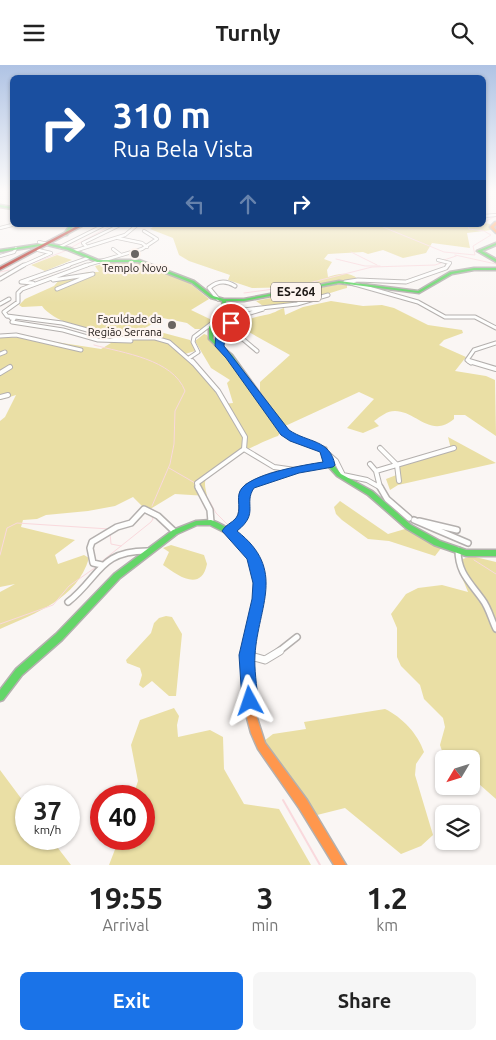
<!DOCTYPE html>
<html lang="en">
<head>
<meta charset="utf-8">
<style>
  body { margin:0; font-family:Ubuntu,sans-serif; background:#f6f6f6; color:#222; height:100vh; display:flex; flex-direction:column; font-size:19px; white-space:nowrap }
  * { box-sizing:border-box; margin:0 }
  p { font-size:16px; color:#767676 }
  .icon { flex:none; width:28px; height:28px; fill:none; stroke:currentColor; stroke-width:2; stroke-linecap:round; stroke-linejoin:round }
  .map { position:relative; height:800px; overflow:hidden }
  .sheet { display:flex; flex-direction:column; background:#fff; flex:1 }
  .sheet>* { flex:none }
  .hud { position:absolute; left:10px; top:10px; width:476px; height:152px; border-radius:8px; box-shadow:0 1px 4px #0004; background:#1a4fa0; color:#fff; overflow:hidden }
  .needle { width:32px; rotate:232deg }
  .controls { position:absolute; left:435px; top:685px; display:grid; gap:10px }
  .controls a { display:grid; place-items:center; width:45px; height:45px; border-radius:8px; background:#fff; box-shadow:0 1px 4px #0004; font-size:25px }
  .speed { position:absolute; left:15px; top:720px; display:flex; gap:10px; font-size:25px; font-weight:700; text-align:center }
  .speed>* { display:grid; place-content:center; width:65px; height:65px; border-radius:50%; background:#fff; box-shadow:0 1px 4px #0004; line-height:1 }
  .speed small { font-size:12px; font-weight:400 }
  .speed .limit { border:8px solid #d22; background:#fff; color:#111 }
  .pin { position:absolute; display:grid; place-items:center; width:42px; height:42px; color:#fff; margin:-21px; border:2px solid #fff; border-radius:50%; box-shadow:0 1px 5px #0007 }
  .me { position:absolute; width:55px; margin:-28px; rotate:355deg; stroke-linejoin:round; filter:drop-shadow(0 0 4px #0008) }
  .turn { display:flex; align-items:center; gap:18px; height:105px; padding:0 20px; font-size:22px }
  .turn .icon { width:65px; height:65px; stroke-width:2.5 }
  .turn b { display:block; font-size:35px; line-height:42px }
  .lanes { display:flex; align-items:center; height:48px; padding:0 20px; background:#0003; justify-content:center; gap:25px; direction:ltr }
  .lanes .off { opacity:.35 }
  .eta { display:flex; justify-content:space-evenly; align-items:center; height:85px; text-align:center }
  .eta b { font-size:30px; font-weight:600; line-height:35px }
  .button { display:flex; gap:10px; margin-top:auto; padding:10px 20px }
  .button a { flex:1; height:58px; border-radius:8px; background:#1a73e8; color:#fff; font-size:20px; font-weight:600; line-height:58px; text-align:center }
  .button a+a { background:#f6f6f6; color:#222 }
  header { display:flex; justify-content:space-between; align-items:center; height:65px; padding:0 20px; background:#fff; font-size:22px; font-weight:600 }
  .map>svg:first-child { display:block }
  .green { fill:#eadfa5 }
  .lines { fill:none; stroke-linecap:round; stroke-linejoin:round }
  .stream-far1 { stroke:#f9d9dd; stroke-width:1 }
  .stream { stroke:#f9d9dd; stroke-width:2 }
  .street-far4-casing { stroke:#b4b0ae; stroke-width:4 }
  .street-far3-casing { stroke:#b4b0ae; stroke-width:5 }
  .street-far2-casing { stroke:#b4b0ae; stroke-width:6 }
  .street-far1-casing { stroke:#b4b0ae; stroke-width:8 }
  .street-casing { stroke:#b4b0ae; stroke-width:9 }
  .fast-casing { stroke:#b4b0ae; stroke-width:3 }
  .slow-casing { stroke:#b4b0ae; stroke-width:3 }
  .jam-casing { stroke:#b4b0ae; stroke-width:3 }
  .street-far4 { stroke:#fefefd; stroke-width:2.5 }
  .street-far3 { stroke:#fefefd; stroke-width:3 }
  .street-far2 { stroke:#fefefd; stroke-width:4 }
  .street-far1 { stroke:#fefefd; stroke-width:5 }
  .street { stroke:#fefefd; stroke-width:7 }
  .fast { fill:#63d668; fill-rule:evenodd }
  .slow { fill:#ff974d; fill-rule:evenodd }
  .jam { fill:#b3261e; fill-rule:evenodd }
  .route { fill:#1a73e8; stroke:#114b97 }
  .poi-dot { fill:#6a6562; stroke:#fef5f0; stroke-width:2 }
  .labels { text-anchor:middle; stroke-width:4.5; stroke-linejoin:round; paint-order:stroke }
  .far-poi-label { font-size:11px; fill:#1c1714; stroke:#fef5f0 }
  .shield { fill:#fef5f0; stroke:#605a56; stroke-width:1 }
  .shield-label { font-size:12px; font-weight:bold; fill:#1c1714 }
</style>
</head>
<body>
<header><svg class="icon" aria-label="menu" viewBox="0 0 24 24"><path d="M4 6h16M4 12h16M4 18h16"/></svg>Turnly<svg class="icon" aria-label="search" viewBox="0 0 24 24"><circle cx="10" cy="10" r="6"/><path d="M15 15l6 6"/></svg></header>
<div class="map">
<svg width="496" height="800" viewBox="0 0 496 800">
  <rect width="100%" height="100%" fill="#faf6f4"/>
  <path class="green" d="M484,158L490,159L491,165L467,168L470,183L432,178L426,188L403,193L383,185L368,189L363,187L328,189L324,194L332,197L327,205L328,212C338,209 349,206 358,214L320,220L309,219L306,225L286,229L281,226L297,222L252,223L228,215L230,210L189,196L179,190L173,173L150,164L153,162L149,160H484Z
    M57,190L72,195L45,206L31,200Z
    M134,196L186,215L209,234L191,245L214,256L202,264H195L187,258L163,253L145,263L190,275L195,286L185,289L209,317L223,339L233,338L227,318L230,315L211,303L195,276L204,269L207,270L210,276L225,288L234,304L251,324L281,366L278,371C260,377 219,398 207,412C203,418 206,425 207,431L175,429L147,446L133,432L115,441L88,446L46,450L37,454L23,455L21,462L75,475L55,490L58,499L84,490L89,493C77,534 36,548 0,564V527L15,519L0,522V356L5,352L16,330L0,335V272L30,273L101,284L111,278L105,276V272C88,264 53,257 42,241L22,242L19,240L25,234L54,221L60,214L89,207H99L95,201L110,197L117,199L129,197L140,205Z
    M347,219V223L343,224L292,240L263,241L256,236L334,220Z
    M331,236L363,241L382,240L394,243L428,260L462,265L463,268L444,275L439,280L466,292L455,306L486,311L495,315L496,371L465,350H454V354C431,374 416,346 395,346C387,346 381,351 374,356L379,361L363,368L347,363L374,334L359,327L283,362L260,331V317L290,290L238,261C246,254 255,252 265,250C273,249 278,245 284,243L285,250L303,242Z
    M448,372L496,398L398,420L390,425L386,414L399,409L398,401L451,384Z
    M340,436L388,469L405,464L442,482L435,491L389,476L368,474L342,455L336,449L334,442Z
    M171,480L204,490L207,499C201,528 177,510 163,500L169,487L163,483Z
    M471,491L496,497V734L471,712V694H450L442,686L440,680L445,662L443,653L424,634L420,620L401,601L397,592V563L391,549L406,529L418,523L442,520L468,527L461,510L463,494Z
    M166,551L172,552L182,569L176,631H169L152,616L143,623L139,620L142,610L140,603L127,598L126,595L151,568L154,558L159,553Z
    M174,643L179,651L177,660L178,672L210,665L223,672L224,704L244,739L279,744L311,800H109L119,774H144V731H133L138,716L131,680L140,655Z
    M385,644C402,652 418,669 424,687L416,699L415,710L433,770L421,781L401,789L345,743L305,753L260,679L273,669L306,664L304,657Z
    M0,705L26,740V774H51L71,800H0Z"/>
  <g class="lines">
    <path class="stream-far1" d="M492,126L496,127
      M484,157L494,152
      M383,162L444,187L475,190L473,181L491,170L484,166L469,164L468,160
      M351,187L377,200
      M455,190L496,199
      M336,194L365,201H380
      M444,195L456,191
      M25,201L65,186L112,160
      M0,207L9,205
      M244,228L297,221L372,202L435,200L444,197
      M94,280C123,288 173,294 185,326L175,346L174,379L170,399L152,441
      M169,403L195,418
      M210,437L216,448L229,461
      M110,468L111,479L121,481
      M242,475L256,486L263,502
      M0,490L7,463L17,458L109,464
      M474,495L496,509
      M101,497L151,457L153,454L151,450
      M0,559L53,540L69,521L96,502"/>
    <path class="stream" d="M283,735L320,800"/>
    <defs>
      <path id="street-far4" d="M484,151L496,150
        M0,163L12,160
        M118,173L142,178L147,182
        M39,177L47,179
        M60,182L104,160
        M87,182L83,178L120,160
        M113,184L121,190
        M74,186L125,170L137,160
        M0,191L14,187L16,183
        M438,195L450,198L447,201
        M22,201L51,188L38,185
        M65,201L88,193
        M84,201L142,184L157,174L144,166"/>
      <path id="street-far3" d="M0,214L24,200
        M53,215L93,209L57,224
        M345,217L358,215L406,217L446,203L448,200
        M33,218L21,217L69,200
        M351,218L418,237L445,252H475L496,263
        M218,234L209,223C217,216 226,215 235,221
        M0,239L9,234
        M7,251L62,258L116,273H155L169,277L193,298
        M7,251L4,247L18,237V228L22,224L87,200
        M11,253L14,254L12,257L63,265L98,275L131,276
        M229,261L241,251L263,244
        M211,262L225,250L235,246L297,239L328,230
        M0,271L16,270L81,285
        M219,281L223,266L232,261L236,263L238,270L257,286
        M0,289L5,287
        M189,293L198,287L193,277L194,272L215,256
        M471,298L467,295L474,285L496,278"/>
      <path id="street-far2" d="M192,296L218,326L245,372L244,384
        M469,296L496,304
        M0,308L10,302
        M0,332L8,330
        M380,383L397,400L399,416
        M244,384L274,402L295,405
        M328,389L336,396L343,410L367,415L381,423
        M370,399L376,406L380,422
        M376,406L454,383
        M198,423L197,418L244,384
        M247,423C267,406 304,404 329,399"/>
      <path id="street-far1" d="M198,422L210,445L211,457
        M380,422L387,434L409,453
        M414,455L468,478
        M419,456L457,465
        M228,466L241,455L244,429L248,422
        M458,485C458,508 470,517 482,534C489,543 491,554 496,564
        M102,500L93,498L90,483L92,477L117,462L131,458L144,444L158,451L175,467
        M68,537C100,512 99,485 149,486
        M278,587L297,572"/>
      <path id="street" d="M247,590L265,595L280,586"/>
      <path id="fast" d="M0,140L12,142V144L0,142Z
        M70,160H74L67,170H65L64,169Z
        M47,178L70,183L98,195H139L194,216L213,231L224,234H244L339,216L418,226L450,207L474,203H496V205H474L452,209L419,228L339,218L244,236H226L227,242L213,262V274L232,290L287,366L296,373L326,383L332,398L341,409L372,426L411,460L440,476L466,485H496V491H466L434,480L407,464L368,430L337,411L326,399L321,385L292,375L283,368L228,292L209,274V262L223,242L222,236L211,233L192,218L138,197H97L68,185L47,180L0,187V185Z
        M496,178V180L482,186L496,194V197L477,186Z
        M211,455C226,460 250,477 257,492C259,498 260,505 262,511L261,513L258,514L255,513L250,493L243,485L226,468L210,460H197L177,469L120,513L62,575L22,610L3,635L0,636V625L16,604L56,569L114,509L173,465L196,456Z"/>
      <path id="slow" d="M495,157H496V160L494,162L496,165V168L490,162Z
        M258,508L261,509L262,511L263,533L251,590L257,653L265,678L307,735L346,800H334L299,743L258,684L251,668L247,653L243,590L255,533L254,511L255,509Z"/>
      <path id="jam" d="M79,160H84L0,205V202Z"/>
    </defs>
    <use href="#street-far4" class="street-far4-casing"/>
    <use href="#street-far3" class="street-far3-casing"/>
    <use href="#street-far2" class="street-far2-casing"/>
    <use href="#street-far1" class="street-far1-casing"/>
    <use href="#street" class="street-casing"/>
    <use href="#fast" class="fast-casing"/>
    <use href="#slow" class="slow-casing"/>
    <use href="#jam" class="jam-casing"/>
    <use href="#street-far4" class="street-far4"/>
    <use href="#street-far3" class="street-far3"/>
    <use href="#street-far2" class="street-far2"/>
    <use href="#street-far1" class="street-far1"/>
    <use href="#street" class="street"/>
    <use href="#fast" class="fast"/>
    <use href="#slow" class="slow"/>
    <use href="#jam" class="jam"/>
  </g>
  <linearGradient id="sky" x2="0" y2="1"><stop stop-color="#afc3e4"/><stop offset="0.53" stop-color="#fdfbfa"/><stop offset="1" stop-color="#fdfbfa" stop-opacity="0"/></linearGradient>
  <rect width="496" height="238" fill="url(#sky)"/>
  <path class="route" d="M228,257L235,258L225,271L224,281L289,365C308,378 330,374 335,400L333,402L299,408L254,423C243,439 260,448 237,466C287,505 258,541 255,590C254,604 257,621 258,636L256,641L250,643L244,641L242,636L239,590L252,534L253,518L247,494L222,466C225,460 232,458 236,453C242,445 236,434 240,426C248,409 304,400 323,397L320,387L290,376L281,370L226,293L215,281L216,270Z"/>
  <g class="poi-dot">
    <circle cx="135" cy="189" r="5"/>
    <circle cx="172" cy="260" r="5"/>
  </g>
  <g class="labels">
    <g class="far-poi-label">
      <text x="135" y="207">Templo Novo</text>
      <text x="162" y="258" text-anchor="end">Faculdade da<tspan x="162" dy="13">Região Serrana</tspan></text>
    </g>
    <rect class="shield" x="271" y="217.5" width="50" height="19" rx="4"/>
    <g class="shield-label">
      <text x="296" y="231">ES-264</text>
    </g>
  </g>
</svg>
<div class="controls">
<a><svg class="needle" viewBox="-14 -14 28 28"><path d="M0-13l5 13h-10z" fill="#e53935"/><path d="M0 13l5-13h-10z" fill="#767676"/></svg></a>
<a><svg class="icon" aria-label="layers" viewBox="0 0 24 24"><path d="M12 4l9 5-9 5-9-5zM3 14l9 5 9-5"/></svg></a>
</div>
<div class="speed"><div>37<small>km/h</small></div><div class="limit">40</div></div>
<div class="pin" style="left:231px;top:258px;background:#d93025"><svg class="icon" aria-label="arrive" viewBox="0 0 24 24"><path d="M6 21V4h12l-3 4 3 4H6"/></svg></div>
<svg class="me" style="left:250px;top:636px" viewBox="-20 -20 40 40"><path d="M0-17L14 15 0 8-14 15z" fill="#1a73e8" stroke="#fff" stroke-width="4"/></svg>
<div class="hud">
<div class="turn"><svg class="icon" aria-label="right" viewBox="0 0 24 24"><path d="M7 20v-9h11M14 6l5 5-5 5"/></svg><div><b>310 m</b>Rua Bela Vista</div></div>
<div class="lanes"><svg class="icon off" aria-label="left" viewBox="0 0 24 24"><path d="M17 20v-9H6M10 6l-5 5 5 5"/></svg><svg class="icon off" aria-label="ahead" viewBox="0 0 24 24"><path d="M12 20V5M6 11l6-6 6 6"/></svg><svg class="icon" aria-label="right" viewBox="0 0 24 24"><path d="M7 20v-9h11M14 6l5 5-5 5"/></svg></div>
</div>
</div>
<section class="sheet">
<div class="eta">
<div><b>19:55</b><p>Arrival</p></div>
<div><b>3</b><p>min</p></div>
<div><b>1.2</b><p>km</p></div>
</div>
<div class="button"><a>Exit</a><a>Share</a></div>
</section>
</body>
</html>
